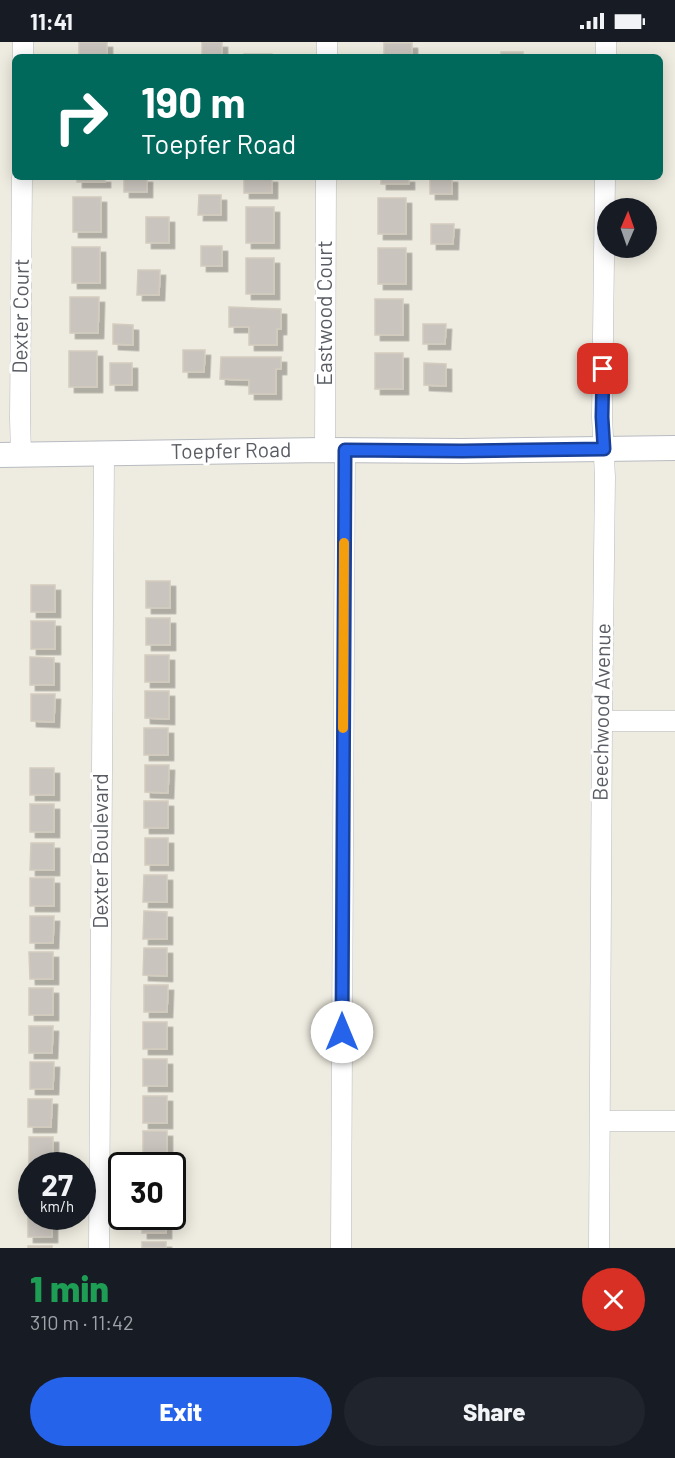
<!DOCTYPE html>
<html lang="en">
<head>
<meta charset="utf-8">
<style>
  body { margin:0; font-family:Barlow,sans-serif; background:#20242c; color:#f1f3f6; height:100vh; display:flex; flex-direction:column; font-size:22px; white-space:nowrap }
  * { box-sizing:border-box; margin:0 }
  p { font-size:20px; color:#9ea1a6 }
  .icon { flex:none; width:33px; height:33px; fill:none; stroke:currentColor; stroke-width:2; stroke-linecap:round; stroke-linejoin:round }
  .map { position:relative; height:1206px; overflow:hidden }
  .panel { display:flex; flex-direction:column; background:#171b24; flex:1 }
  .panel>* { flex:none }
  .banner { position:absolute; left:12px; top:12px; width:651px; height:126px; border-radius:9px; box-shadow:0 3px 15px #0003; background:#00695c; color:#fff; overflow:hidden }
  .needle { width:39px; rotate:2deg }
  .controls { position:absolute; left:597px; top:156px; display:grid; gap:12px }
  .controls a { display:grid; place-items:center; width:60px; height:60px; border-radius:50%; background:#171b24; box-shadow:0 3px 15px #0003; font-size:30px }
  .speed { position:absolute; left:18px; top:1110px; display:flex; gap:12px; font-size:30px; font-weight:700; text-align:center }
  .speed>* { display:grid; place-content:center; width:78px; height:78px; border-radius:50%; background:#171b24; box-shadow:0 3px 15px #0003; line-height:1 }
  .speed small { font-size:15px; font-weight:400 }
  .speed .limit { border:3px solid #111; border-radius:9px; background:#fff; color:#111 }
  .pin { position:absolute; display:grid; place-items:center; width:51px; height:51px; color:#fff; margin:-26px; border-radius:12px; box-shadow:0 3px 9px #0006 }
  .me { position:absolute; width:66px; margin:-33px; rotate:0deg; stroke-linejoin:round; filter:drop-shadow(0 0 4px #0008) }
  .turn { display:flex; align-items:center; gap:21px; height:126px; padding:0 30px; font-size:27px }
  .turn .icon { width:78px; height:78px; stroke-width:2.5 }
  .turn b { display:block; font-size:42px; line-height:51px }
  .round { display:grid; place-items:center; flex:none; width:63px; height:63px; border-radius:32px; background:#20242c }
  .summary { display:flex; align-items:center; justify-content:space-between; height:102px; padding:0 30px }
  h1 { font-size:36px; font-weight:800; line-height:45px; color:#1e9e55 }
  .primary-button { display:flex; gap:12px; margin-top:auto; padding:12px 30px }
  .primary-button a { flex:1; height:69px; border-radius:36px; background:#2563eb; color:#fff; font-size:24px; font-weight:800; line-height:69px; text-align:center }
  .primary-button a+a { background:#20242c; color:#f1f3f6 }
  .status { display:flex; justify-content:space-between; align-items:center; height:42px; padding:0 30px; background:#171b24; direction:ltr }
  .status svg { height:16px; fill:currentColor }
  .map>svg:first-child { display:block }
  .building { fill:#c9c4bd; stroke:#d3ccbe; stroke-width:1.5; filter:url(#shadow) }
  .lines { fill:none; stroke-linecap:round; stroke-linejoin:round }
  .minor-casing { stroke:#b8bbc1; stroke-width:21 }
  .tertiary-casing { stroke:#b8bbc1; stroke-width:26 }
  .minor { stroke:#fff; stroke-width:20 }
  .tertiary { stroke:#fff; stroke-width:24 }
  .route-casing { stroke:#184099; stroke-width:15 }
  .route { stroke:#2563eb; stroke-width:10 }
  .slow { stroke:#f59e0b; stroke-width:10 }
  .labels { text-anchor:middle; stroke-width:6; stroke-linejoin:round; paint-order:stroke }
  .street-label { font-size:21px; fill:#595d63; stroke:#fff }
</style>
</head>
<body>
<div class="status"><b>11:41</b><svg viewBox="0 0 49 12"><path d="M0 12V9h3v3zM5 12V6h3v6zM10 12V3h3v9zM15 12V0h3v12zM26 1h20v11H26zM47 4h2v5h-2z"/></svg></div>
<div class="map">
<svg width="675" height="1206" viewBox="0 0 675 1206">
  <defs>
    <filter id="shadow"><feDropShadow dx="5.5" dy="5.5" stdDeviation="0" flood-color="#0004"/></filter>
  </defs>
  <rect width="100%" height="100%" fill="#eeebe0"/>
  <path class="building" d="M79,0H107V15H79Z
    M202,0H222V14H202Z
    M384,1H412V15H384Z
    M501,10H523V15H501Z
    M244,12H272V15H244Z
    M77,135H105V140H77Z
    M124,135H147V150H124Z
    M244,135H272V151H244Z
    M381,135H409V142H381Z
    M430,135H452V152H430Z
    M199,153H221V173H198Z
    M73,155H101V190H73Z
    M378,156H406V192H378Z
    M246,165H274V201H246Z
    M146,175H169V201H146Z
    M431,182H454L453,202H431Z
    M201,204H222V224H201Z
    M72,205H100V241H72Z
    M378,206H406V242H378Z
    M246,216H274V252H246Z
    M138,228H160L159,253H137Z
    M70,255H99L98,291H70Z
    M375,257H403V293H375Z
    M229,265L281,267V287H277V303H249V285H229Z
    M113,282L133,283V303L113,302Z
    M423,282H446L445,302H423Z
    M183,308H205L204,330H183Z
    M69,309H97V345H69Z
    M375,311H403V347H375Z
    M221,315H281V327H276V352H249V338L220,337Z
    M110,321H132V343H110Z
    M424,321L446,322V344L424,343Z
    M146,539H170V566H146Z
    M31,543H55V570H31Z
    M146,576H170V603H146Z
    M31,579H55V607H31Z
    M145,613H169V640H145Z
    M30,615L54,616V643H30Z
    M145,649H169V677L145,676Z
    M31,652H55L54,680L31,679Z
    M144,686H168V713H144Z
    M145,723H169L168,751L145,750Z
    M30,726H54V753H30Z
    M144,759H168V786H144Z
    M30,762H54V790H30Z
    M145,796H168V823H145Z
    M31,801H54V828H30Z
    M144,833H167V860H143Z
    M30,836H54V864H30Z
    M144,869L167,870V897H143Z
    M30,874H54L53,901H30Z
    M144,906H167V934L143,933Z
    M29,910H53V937H30Z
    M144,943H168L167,970H144Z
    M29,946H53V973H29Z
    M143,980H167V1007H143Z
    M29,984H53L52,1011H29Z
    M143,1017H167V1044H143Z
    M30,1020H54L53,1047H30Z
    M143,1054H167V1081H143Z
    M28,1057H52L51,1085H28Z
    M143,1089H167V1117L143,1116Z
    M29,1095H53V1122H29Z
    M29,1130H32V1157H29Z
    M28,1168H32V1174H52V1195H28Z
    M142,1174H166V1191H142Z
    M142,1200H166V1206H142Z
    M28,1204H52V1206H28Z"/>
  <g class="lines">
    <defs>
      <path id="minor" d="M23,15V0
        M327,15V0
        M606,15V0
        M325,408L326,135
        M21,413L20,376L22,135
        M602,679H675
        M600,1079H675
        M99,1206L104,412
        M341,1206L345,408
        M599,1206L602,679L605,435L602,375L605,135"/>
      <path id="tertiary" d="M0,413L325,408L462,409L675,406"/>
    </defs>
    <use href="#minor" class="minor-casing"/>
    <use href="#tertiary" class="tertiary-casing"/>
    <use href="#minor" class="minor"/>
    <use href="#tertiary" class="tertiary"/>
  </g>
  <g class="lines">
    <defs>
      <path id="route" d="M342,990L345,408L462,409L604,407L602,375L603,327"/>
    </defs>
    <use href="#route" class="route-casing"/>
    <use href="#route" class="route"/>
    <path class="slow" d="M343,686L344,501"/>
  </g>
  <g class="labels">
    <g class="street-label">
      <text transform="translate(325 271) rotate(-90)" y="7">Eastwood Court</text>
      <text transform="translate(21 274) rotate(-89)" y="7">Dexter Court</text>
      <text transform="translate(231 409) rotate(-1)" y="7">Toepfer Road</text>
      <text transform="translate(602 670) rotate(-89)" y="7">Beechwood Avenue</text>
      <text transform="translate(101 809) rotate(-90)" y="7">Dexter Boulevard</text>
    </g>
  </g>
</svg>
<div class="controls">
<a><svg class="needle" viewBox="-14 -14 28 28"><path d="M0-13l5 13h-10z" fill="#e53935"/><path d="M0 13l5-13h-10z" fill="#9ea1a6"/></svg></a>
</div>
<div class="speed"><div>27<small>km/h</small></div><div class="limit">30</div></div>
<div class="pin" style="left:603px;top:327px;background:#d93025"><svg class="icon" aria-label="arrive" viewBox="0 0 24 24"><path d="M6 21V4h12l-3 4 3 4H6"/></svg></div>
<svg class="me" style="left:342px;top:990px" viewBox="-20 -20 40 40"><circle r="19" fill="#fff"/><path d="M0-13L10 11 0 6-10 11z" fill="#2563eb"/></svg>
<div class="banner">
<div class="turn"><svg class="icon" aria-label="right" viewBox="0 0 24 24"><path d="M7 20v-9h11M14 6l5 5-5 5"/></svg><div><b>190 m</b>Toepfer Road</div></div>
</div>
</div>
<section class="panel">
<div class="summary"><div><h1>1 min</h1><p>310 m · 11:42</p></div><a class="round" style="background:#d93025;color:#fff"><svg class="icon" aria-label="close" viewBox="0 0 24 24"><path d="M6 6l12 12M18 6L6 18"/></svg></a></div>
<div class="primary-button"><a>Exit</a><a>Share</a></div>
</section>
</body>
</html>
